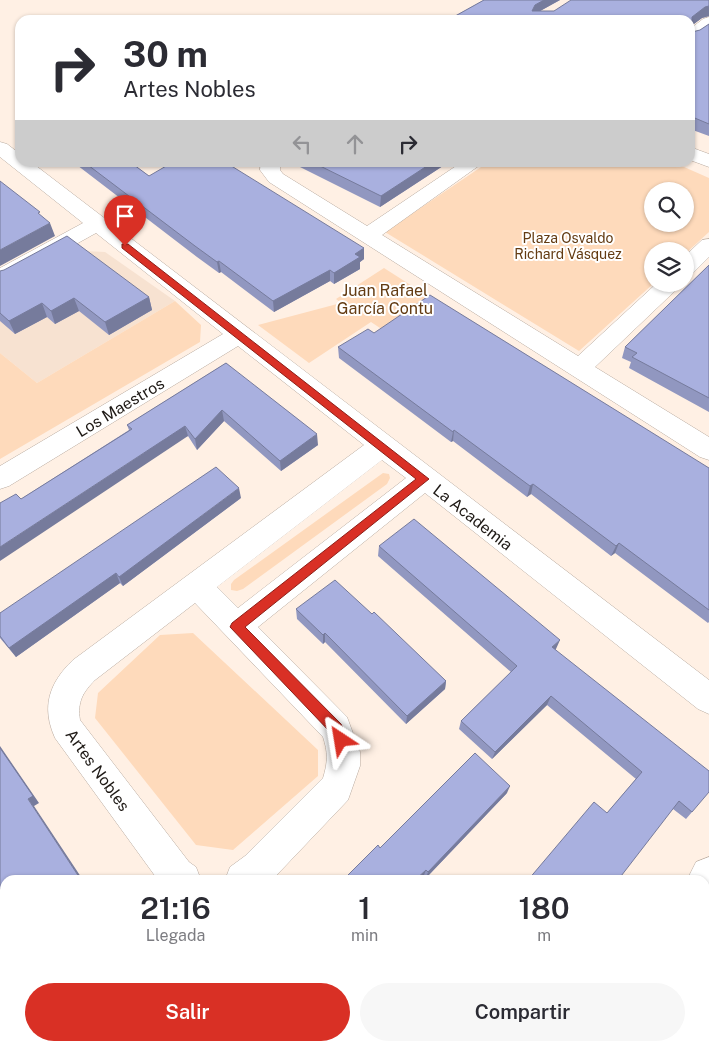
<!DOCTYPE html>
<html lang="es">
<head>
<meta charset="utf-8">
<style>
  body { margin:0; font-family:"Public Sans",sans-serif; background:#f7f7f7; color:#2b2b33; height:100vh; display:flex; flex-direction:column; font-size:19px; white-space:nowrap }
  * { box-sizing:border-box; margin:0 }
  p { font-size:16px; color:#7c7c81 }
  .icon { flex:none; width:28px; height:28px; fill:none; stroke:currentColor; stroke-width:2; stroke-linecap:round; stroke-linejoin:round }
  .map { position:relative; flex:1; overflow:hidden }
  .details { position:absolute; left:0px; top:875px; width:710px; height:176px; display:flex; flex-direction:column; background:#fff; border-radius:15px 15px 0 0; box-shadow:0 1px 4px #0004 }
  .details>* { flex:none }
  .top-card { position:absolute; left:15px; top:15px; width:680px; height:152px; border-radius:15px; box-shadow:0 1px 4px #0004; background:#fff; color:#2b2b33; overflow:hidden }
  .fabs { position:absolute; left:644px; top:182px; display:grid; gap:10px }
  .fabs a { display:grid; place-items:center; width:50px; height:50px; border-radius:50%; background:#fff; box-shadow:0 1px 4px #0004; font-size:25px }
  .pin { position:absolute; display:grid; place-items:center; width:42px; height:42px; color:#fff; margin:-51px -21px; border-radius:50% 50% 50% 0; rotate:-45deg; box-shadow:0 0 5px #0007 }
  .pin .icon { rotate:45deg }
  .me { position:absolute; width:55px; margin:-28px; rotate:327deg; stroke-linejoin:round; filter:drop-shadow(0 0 4px #0008) }
  .turn { display:flex; align-items:center; gap:18px; height:105px; padding:0 25px; font-size:22px }
  .turn .icon { width:65px; height:65px; stroke-width:2.5 }
  .turn b { display:block; font-size:35px; line-height:42px }
  .lanes { display:flex; align-items:center; height:48px; padding:0 25px; background:#0003; justify-content:center; gap:25px; direction:ltr }
  .lanes .off { opacity:.35 }
  .eta { display:flex; justify-content:space-evenly; align-items:center; height:85px; text-align:center }
  .eta b { font-size:30px; font-weight:600; line-height:35px }
  .action { display:flex; gap:10px; margin-top:auto; padding:10px 25px }
  .action a { flex:1; height:58px; border-radius:30px; background:#d93025; color:#fff; font-size:20px; font-weight:600; line-height:58px; text-align:center }
  .action a+a { background:#f7f7f7; color:#2b2b33 }
  .map>svg:first-child { display:block }
  .built { fill:#f7e2d1 }
  .green { fill:#fedabb; fill-rule:evenodd }
  .lines { fill:none; stroke-linecap:round; stroke-linejoin:round }
  .minor-casing { stroke:#b8aa9f; stroke-width:1 }
  .minor { fill:#fff; fill-rule:evenodd }
  .wall { fill:#9197c0 }
  .shaded-wall { fill:#767b9c }
  .building { fill:#a9b0df; stroke:#767b9c }
  .route { fill:#d93025; stroke:#8d1f18 }
  .labels { text-anchor:middle; stroke-width:4; stroke-linejoin:round; paint-order:stroke }
  .far-park-label { font-size:14px; fill:#633b12; stroke:#fff }
  .park-label { font-size:16px; fill:#633b12; stroke:#fff }
  .street-label { font-size:16px; fill:#1e1915; stroke:#fff }
</style>
</head>
<body>
<div class="map">
<svg width="709" height="1051" viewBox="0 0 709 1051">
  <rect width="100%" height="100%" fill="#fff0e4"/>
  <path class="built" d="M84,251L105,252L175,301L37,383L0,353V297Z"/>
  <path class="green" d="M487,163H675L709,178V232L685,254V251H652L653,284L579,351L385,232ZM652,191H685V224H652Z
    M384,268L434,300L386,332L371,322L309,363L258,325L341,303L336,299Z
    M175,301L201,325L200,342L0,459V353L37,383Z
    M383,473L389,474L390,478L387,484L243,589L237,591L231,590V584L234,580Z
    M193,633L318,750V776L233,850L196,845L95,718L98,693L160,635Z"/>
  <g class="lines">
    <defs>
      <path id="minor" d="M709,17V29L696,39L690,41V29L703,19Z
        M0,142L7,144L20,154V162H31L709,680V714L698,709L425,493L258,627L347,717L360,752V766L348,800L272,880H225L230,867L245,856L323,778C328,762 328,752 323,737L195,603L95,680C83,692 77,702 80,720L189,862L196,867L201,880H158L55,738C41,707 49,683 73,660L364,445L238,346L9,486L0,489V466L223,334L96,233L8,282L0,284V268L83,223L0,157ZM382,460L406,478L238,608L217,587Z
        M690,147L709,154V167L690,160Z
        M261,162H280V170L283,174L367,226L462,162H484L382,235L578,356L656,284H680L677,289L595,367L709,437V460L700,457L269,182L260,170Z
        M709,239V257L693,273L685,275V256L702,240Z
        M709,857V896L705,898V880H687L696,862Z
        M561,1046H603L601,1051H559Z
        M633,1046H676L678,1051H635Z"/>
    </defs>
    <use href="#minor" class="minor-casing"/>
    <use href="#minor" class="minor"/>
  </g>
  <path class="wall" d="M484,0H560L540,11H554L709,0V16L702,18L692,25V32L700,30L709,24V136L690,129V20H448Z
    M73,162H130L149,176L364,248V259L360,262V269L334,284L330,281L274,312L221,272L219,273L197,257Z
    M290,162H449L380,207Z
    M709,265V412L629,368L631,362L622,358L625,347Z
    M0,271L149,297L152,310L109,335L79,311L55,324L47,317L15,334L0,321Z
    M374,333L709,468V622L708,623L615,553L611,556L531,494L527,497L453,441L451,442L339,358L338,347Z
    M226,363L318,445L281,471L224,421L197,450L188,436L21,499L129,430L127,425Z
    M241,498L123,586L120,583L16,657L0,638V613Z
    M379,546L556,649V650L692,812L686,819L673,809L607,813L636,779L547,705L492,759L459,729L461,721L511,672L378,556Z
    M296,609L372,614L446,681L445,689L406,724L325,642L323,644L297,619Z
    M507,793L426,878L424,875L380,848Z"/>
  <path class="shaded-wall" d="M544,0H560L533,15L532,11L535,5Z
    M709,6V16L702,18L690,27L692,17L705,7Z
    M433,162H449L380,207L381,196Z
    M50,223L55,236L0,266V250Z
    M364,248V259L360,262V269L334,284V273L355,254Z
    M219,261L221,272L219,273L217,262Z
    M330,270V281L274,312L273,301Z
    M149,297L152,310L109,335L105,322Z
    M74,298L79,311L55,324L51,311Z
    M42,303L47,317L15,334L9,321Z
    M222,410L224,421L197,450L195,439Z
    M185,426L188,436L0,561V547Z
    M454,430L453,441L451,442L453,432Z
    M317,434L318,445L281,471L280,461Z
    M533,484L531,494L527,497L530,486Z
    M239,488L241,498L123,586L119,577Z
    M619,543L615,553L611,556L616,546Z
    M116,573L120,583L16,657L9,648Z
    M325,633V642L323,644V635Z
    M560,640L556,649L549,656L552,647Z
    M446,681L445,689L406,724L407,716Z
    M551,696L547,705L492,759L495,752Z
    M0,746L39,803L34,806L83,880H81L28,799L0,748Z
    M510,786L507,793L426,878L428,872Z
    M426,870L424,875L419,880H415Z
    M0,1035H3L5,1040V1046H9L11,1051H4L0,1043Z
    M139,1046H142L146,1051H142Z
    M261,1046H265L260,1051H256Z"/>
  <path class="building" d="M484,0H544L535,5L532,11H554L571,0H709V6L705,7L692,17V32L700,30L709,24V124L690,116V20H448Z
    M84,162H130L149,176L173,162H225L364,248L355,254L360,257L334,273L330,270L273,301L219,261L217,262L195,246Z
    M312,162H433L381,196Z
    M0,181L40,212L38,213L50,223L0,250Z
    M67,236L149,297L105,322L74,298L51,311L42,303L9,321L0,313V271L4,270Z
    M709,265V398L632,357L637,353L625,347Z
    M430,295L709,468V610L619,543L616,546L533,484L530,486L454,430L453,432L338,347L368,329L374,333Z
    M226,363L317,434L280,461L222,410L195,439L185,426L0,547V503L16,494L21,499L132,429L127,425Z
    M216,467L239,488L119,577L116,573L9,648L0,636V613Z
    M414,519L560,640L552,647L709,771V792L692,812L679,801L618,880H528L594,802L607,813L642,772L551,696L495,752L461,721L517,666L379,546Z
    M335,580L372,614L374,612L446,681L407,716L325,633L323,635L296,609Z
    M0,748L33,796L28,799L81,880H5V896L0,888Z
    M475,753L510,786L428,872L426,870L415,880H343L378,845L380,848Z
    M0,1043L4,1051H0Z
    M129,1046H139L142,1051H124Z
    M164,1046H261L256,1051H159Z
    M385,1046H465L461,1051H381Z"/>
  <path class="route" d="M122,244H128L429,479L245,627L341,724L348,740L346,745L341,747L337,745L331,733L230,627L232,623L416,479L122,248Z"/>
  <g class="labels">
    <g class="far-park-label">
      <text x="568" y="243">Plaza Osvaldo<tspan x="568" dy="16">Richard Vásquez</tspan></text>
    </g>
    <g class="park-label">
      <text x="385" y="296">Juan Rafael<tspan x="385" dy="18">García Contu</tspan></text>
    </g>
    <g class="street-label">
      <text transform="translate(120 407) rotate(-31)" y="6">Los Maestros</text>
      <text transform="translate(473 517) rotate(38)" y="6">La Academia</text>
      <text transform="translate(98 770) rotate(54)" y="6">Artes Nobles</text>
    </g>
  </g>
</svg>
<div class="fabs">
<a><svg class="icon" aria-label="search" viewBox="0 0 24 24"><circle cx="10" cy="10" r="6"/><path d="M15 15l6 6"/></svg></a>
<a><svg class="icon" aria-label="layers" viewBox="0 0 24 24"><path d="M12 4l9 5-9 5-9-5zM3 14l9 5 9-5"/></svg></a>
</div>
<div class="pin" style="left:125px;top:246px;background:#d93025"><svg class="icon" aria-label="arrive" viewBox="0 0 24 24"><path d="M6 21V4h12l-3 4 3 4H6"/></svg></div>
<svg class="me" style="left:341px;top:740px" viewBox="-20 -20 40 40"><path d="M0-17L14 15 0 8-14 15z" fill="#d93025" stroke="#fff" stroke-width="4"/></svg>
<div class="top-card">
<div class="turn"><svg class="icon" aria-label="right" viewBox="0 0 24 24"><path d="M7 20v-9h11M14 6l5 5-5 5"/></svg><div><b>30 m</b>Artes Nobles</div></div>
<div class="lanes"><svg class="icon off" aria-label="left" viewBox="0 0 24 24"><path d="M17 20v-9H6M10 6l-5 5 5 5"/></svg><svg class="icon off" aria-label="ahead" viewBox="0 0 24 24"><path d="M12 20V5M6 11l6-6 6 6"/></svg><svg class="icon" aria-label="right" viewBox="0 0 24 24"><path d="M7 20v-9h11M14 6l5 5-5 5"/></svg></div>
</div>
<section class="details">
<div class="eta">
<div><b>21:16</b><p>Llegada</p></div>
<div><b>1</b><p>min</p></div>
<div><b>180</b><p>m</p></div>
</div>
<div class="action"><a>Salir</a><a>Compartir</a></div>
</section>
</div>
</body>
</html>
